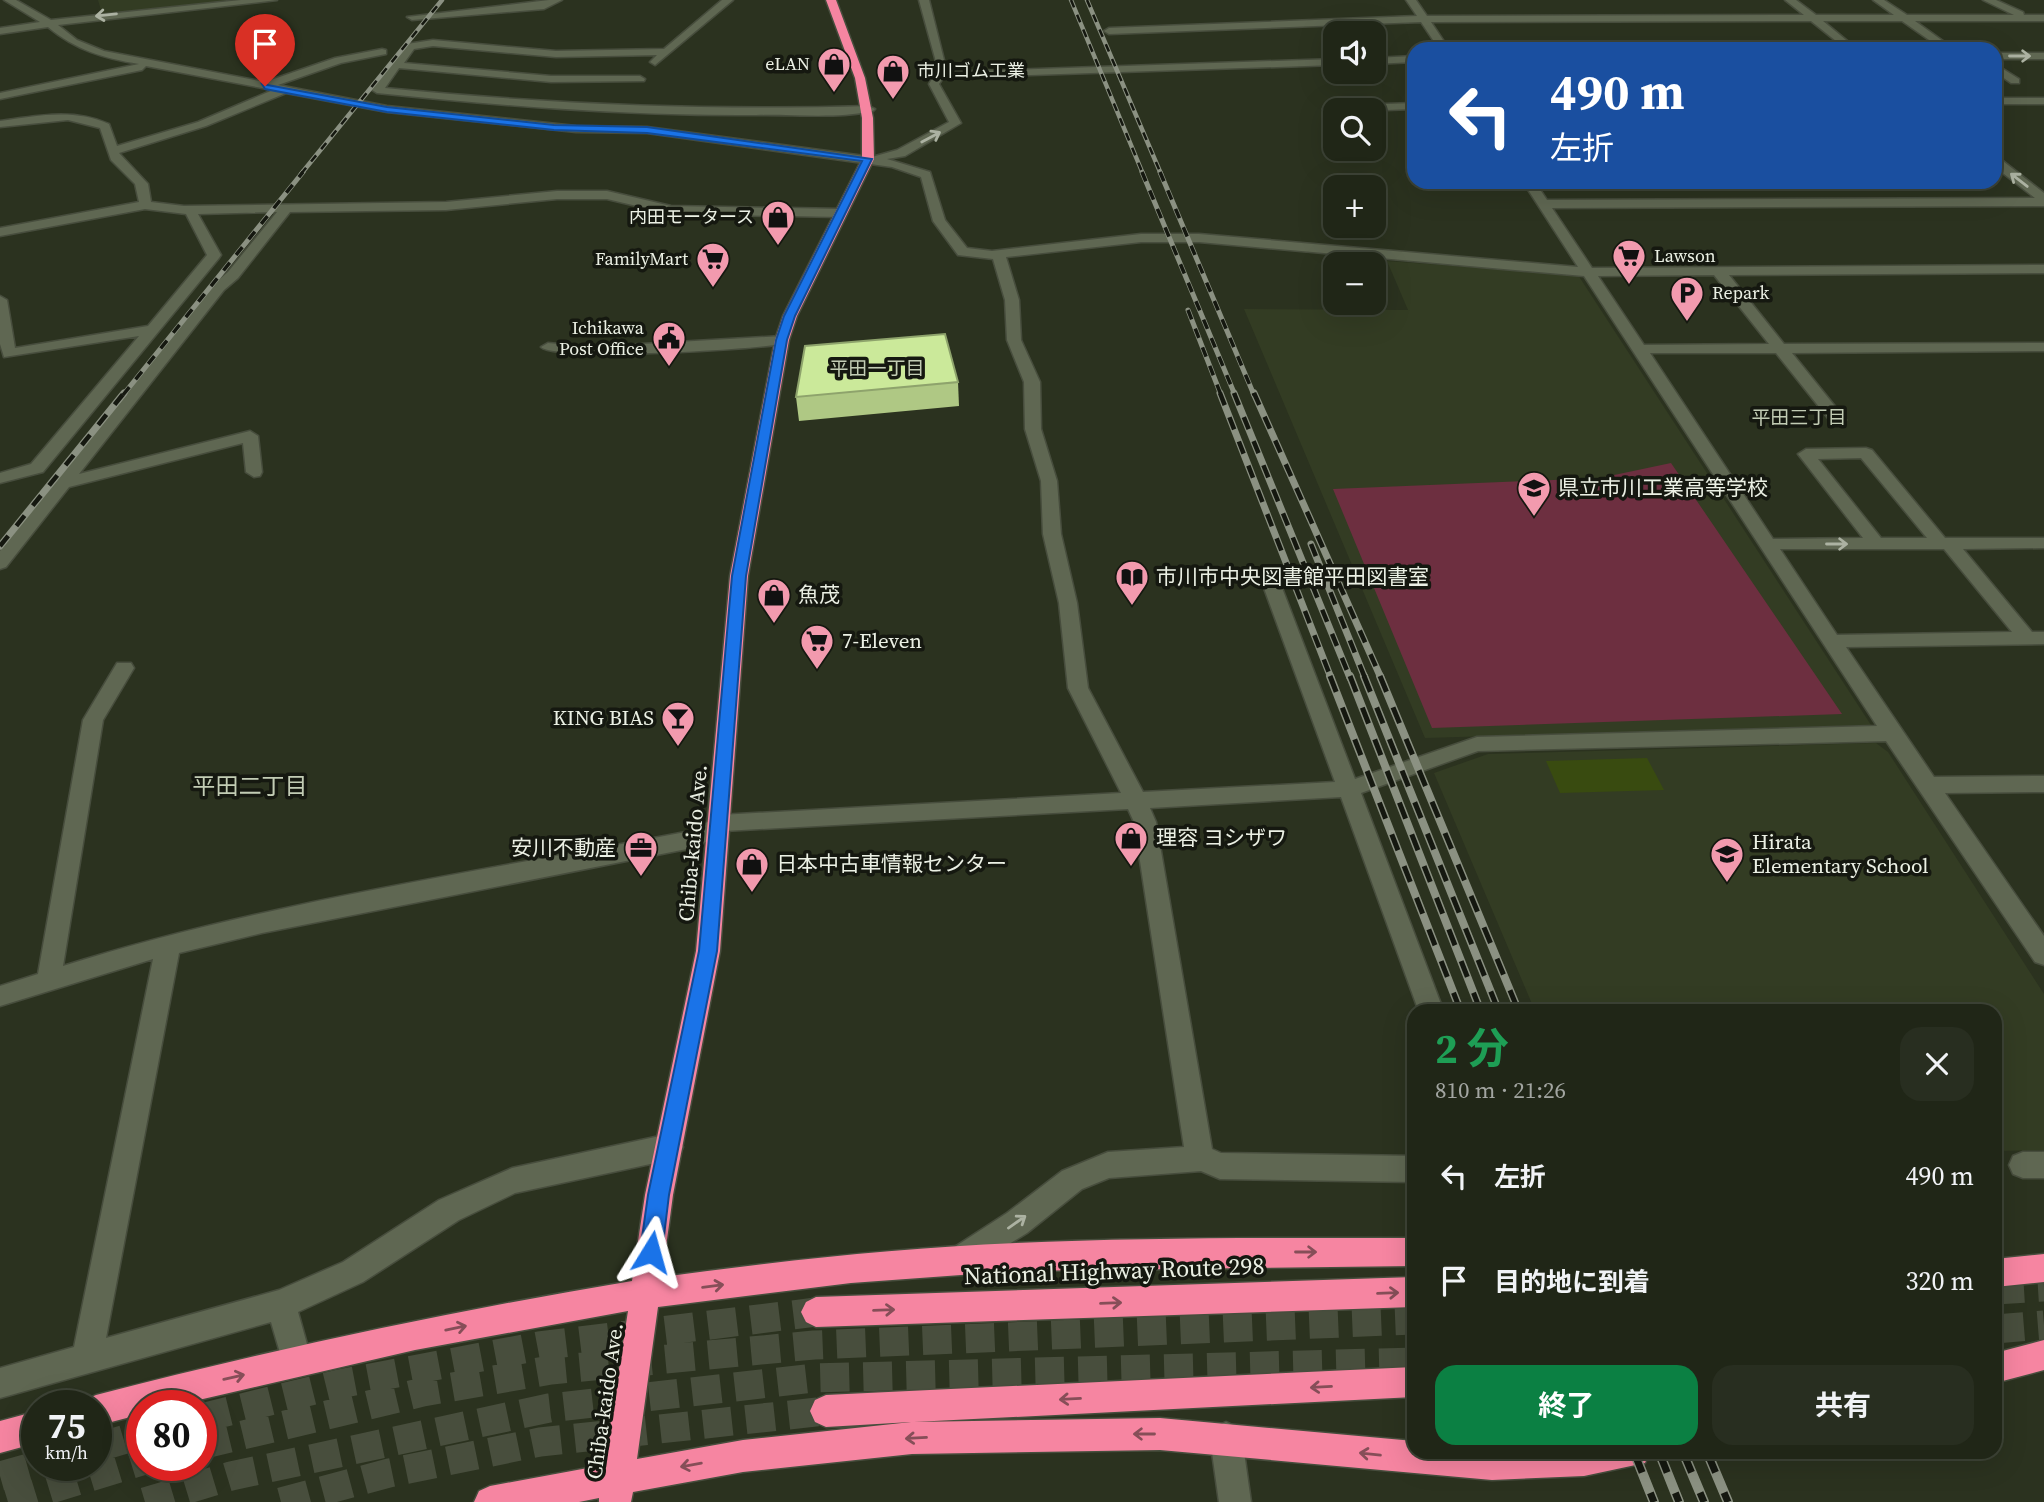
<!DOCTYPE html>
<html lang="ja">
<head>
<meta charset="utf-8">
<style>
  body { margin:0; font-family:"Source Serif 4","Noto Sans JP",serif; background:#282e20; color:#f1f3f6; height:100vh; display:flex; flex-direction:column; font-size:26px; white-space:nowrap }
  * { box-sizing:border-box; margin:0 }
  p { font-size:23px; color:#a2a5a1 }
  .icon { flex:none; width:38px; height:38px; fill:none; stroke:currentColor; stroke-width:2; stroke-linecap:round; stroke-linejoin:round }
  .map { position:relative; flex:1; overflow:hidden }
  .sheet { position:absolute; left:1407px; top:1004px; width:595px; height:455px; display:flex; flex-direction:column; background:#202617; border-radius:21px; box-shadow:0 7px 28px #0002,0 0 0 2px #3d4336 }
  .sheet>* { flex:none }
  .top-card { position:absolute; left:1407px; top:42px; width:595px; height:147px; border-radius:21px; box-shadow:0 7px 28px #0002,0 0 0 2px #3d4336; background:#1a4fa0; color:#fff; overflow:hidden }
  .tools { position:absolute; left:1323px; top:21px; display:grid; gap:14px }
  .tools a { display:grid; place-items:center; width:63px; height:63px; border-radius:14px; background:#202617; box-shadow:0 7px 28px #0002,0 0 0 2px #3d4336; font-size:35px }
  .speed { position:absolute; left:21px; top:1390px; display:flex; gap:14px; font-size:35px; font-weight:700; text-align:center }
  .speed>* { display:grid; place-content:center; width:91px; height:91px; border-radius:50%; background:#202617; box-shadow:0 7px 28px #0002,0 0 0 2px #3d4336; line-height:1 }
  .speed small { font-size:18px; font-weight:400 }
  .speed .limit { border:10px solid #d22; background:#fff; color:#111 }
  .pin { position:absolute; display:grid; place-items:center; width:60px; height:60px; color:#fff; margin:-72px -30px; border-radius:50% 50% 50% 0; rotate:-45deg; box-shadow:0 0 7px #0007 }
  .pin .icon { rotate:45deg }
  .me { position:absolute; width:77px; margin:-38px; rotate:8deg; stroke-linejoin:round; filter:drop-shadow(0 0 5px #0008) }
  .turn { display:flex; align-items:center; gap:24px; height:147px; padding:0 28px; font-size:32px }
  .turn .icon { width:91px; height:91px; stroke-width:2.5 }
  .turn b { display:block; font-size:49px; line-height:60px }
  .round { display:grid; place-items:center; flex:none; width:74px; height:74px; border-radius:21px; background:#282e20 }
  .headline { display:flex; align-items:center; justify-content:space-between; height:119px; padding:0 28px }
  h1 { font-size:42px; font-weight:700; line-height:52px; color:#1e9e55 }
  .button { display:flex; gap:14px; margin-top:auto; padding:14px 28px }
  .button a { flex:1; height:80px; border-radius:21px; background:#0b8043; color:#fff; font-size:28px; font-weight:700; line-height:80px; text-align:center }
  .button a+a { background:#282e20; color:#f1f3f6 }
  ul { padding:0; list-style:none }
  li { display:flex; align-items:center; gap:21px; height:105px; padding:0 28px }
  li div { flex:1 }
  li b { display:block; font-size:26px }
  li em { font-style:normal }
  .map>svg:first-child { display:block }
  .built { fill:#333c23 }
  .green { fill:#6d2f40 }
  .water { fill:#394b10 }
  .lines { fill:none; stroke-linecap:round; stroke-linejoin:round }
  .highway-tunnel { stroke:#484e3d; stroke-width:29; stroke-dasharray:29 14; stroke-linecap:butt }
  .minor-casing { stroke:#474d3d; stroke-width:3 }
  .highway-casing { stroke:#474d3d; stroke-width:3 }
  .minor { fill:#5f6752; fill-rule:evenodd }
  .highway { fill:#f685a1; fill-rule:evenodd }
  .rail-far4-casing { stroke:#8b9182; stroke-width:4.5 }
  .rail-far3-casing { stroke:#8b9182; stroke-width:5 }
  .rail-far2-casing { stroke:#8b9182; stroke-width:7 }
  .rail-far1-casing { stroke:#8b9182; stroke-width:8 }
  .rail-casing { stroke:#8b9182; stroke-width:10 }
  .rail-far4 { stroke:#151810; stroke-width:2.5; stroke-dasharray:8; stroke-linecap:butt }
  .rail-far3 { stroke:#151810; stroke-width:3.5; stroke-dasharray:10; stroke-linecap:butt }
  .rail-far2 { stroke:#151810; stroke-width:4.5; stroke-dasharray:13; stroke-linecap:butt }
  .rail-far1 { stroke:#151810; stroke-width:5; stroke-dasharray:17; stroke-linecap:butt }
  .rail { stroke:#151810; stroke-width:7; stroke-dasharray:22; stroke-linecap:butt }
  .wall { fill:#afc884 }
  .building { fill:#cbe99a; stroke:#8ea36c; stroke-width:2 }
  .oneway { stroke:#acb2a2 }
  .oneway2 { stroke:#864e58 }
  .route { fill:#1a73e8; stroke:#114b97; stroke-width:2 }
  .labels { text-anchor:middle; stroke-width:7; stroke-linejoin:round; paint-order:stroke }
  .far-poi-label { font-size:18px; fill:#ebf0e4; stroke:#151810; text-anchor:end }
  .far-neighbourhood-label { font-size:19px; fill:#c2ccb4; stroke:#151810 }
  .poi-label { font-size:21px; fill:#ebf0e4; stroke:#151810; text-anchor:start }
  .street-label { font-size:21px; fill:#ebf0e4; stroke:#151810 }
  .neighbourhood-label { font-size:23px; fill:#c2ccb4; stroke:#151810 }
  .near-street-label { font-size:24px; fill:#ebf0e4; stroke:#151810 }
</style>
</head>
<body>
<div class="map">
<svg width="2044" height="1502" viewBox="0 0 2044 1502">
  <rect width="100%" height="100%" fill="#2b321f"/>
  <path class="built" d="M98,0H255L102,14Z
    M1387,261L1578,275L1871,725L1425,738L1244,309L1408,310Z
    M1876,743L1888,752L2044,994V1150L1995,1151V1012L1535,1011L1434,773L1488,754Z"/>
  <path class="green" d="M1671,463L1842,714L1432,728L1333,489L1600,478Z"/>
  <path class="water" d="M1647,758L1664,790L1560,793L1546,761Z"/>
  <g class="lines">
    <path class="highway-tunnel" d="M1995,1290L2044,1287
      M1995,1329L2044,1325
      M201,1418L339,1384L539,1346L816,1312
      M201,1445L423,1392L551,1370L814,1345L1414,1320
      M96,1448L142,1434
      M0,1476L39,1465
      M8,1502L142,1461
      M145,1502L231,1476L549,1408L814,1378L1414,1362
      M281,1502L389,1473L540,1442L826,1411"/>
    <defs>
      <path id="minor" d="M4,0H16L51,20L241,0H277L58,25L77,40L104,51L265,82L335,58L382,49L386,50V54L341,63L278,85L387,106L576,126L647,127L872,157L897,150L949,122L929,84L938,69L919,0H929L947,72L1335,59V65L943,78L939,84L961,123L905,156L887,159L930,172L945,220L967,248L992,251L1141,234H1199L1578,267L1523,182H1535L1547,200L2035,198L1995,167V157L1999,158L2044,193V206L1552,208L1592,268L2044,265V273L1729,275L1784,344L2044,343V351L1792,353L1846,420L1838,425L1832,423L1776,353H1650L1773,539L1863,538L1798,454L1806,449L1866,448L1872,450L1945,538H2044V548L1963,549L2032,632H2044V644L1846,647L1934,777L2044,776V792L1945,793L2044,936V965L2035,962L1886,741L1478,751L1361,793L1444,1012H1419L1341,797L1150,808L1156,822L1212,1149L1221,1153L1414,1156V1182L1220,1179L1201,1171L1109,1178L1082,1189L1027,1233L960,1274L950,1270L946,1260L950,1250L1007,1213L1062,1171L1108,1152L1184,1147L1134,822L1128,809L724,831L697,847L262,933L179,953L106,1338L279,1290L343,1262L439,1200L512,1168L669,1134L679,1138L683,1147L679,1156L669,1160L515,1193L459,1220L363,1282L298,1312L312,1362L308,1373L297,1377L286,1373L271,1322L0,1398V1368L74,1347L153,959L0,1006V986L38,974L83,720L117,663H131L134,668L103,720L63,966C266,902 483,871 691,831L720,815L1121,793L1068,688L1059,603L1043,534L1041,481L1025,429L1024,382L1007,340L1005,300L993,259L958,255L933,221L921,177L892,167L647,133L576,132L387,112L286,93L206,126L119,153L148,184L151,202L184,206L446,202L557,191H607L671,206L841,209L847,213L841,217L671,214L607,199H557L446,210L290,212L238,278L224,290L79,474L250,431L258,436L262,472L260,476L254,477L246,472L243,443L69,487L6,567L0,569V551L214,284L228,272L277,212L198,214L221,255L219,258L43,472L0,483V473L31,464L139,336L4,357L0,344V296L7,300L15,348L148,326L207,255L186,214L145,209L0,236V228L139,202L135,184L111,160L100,128L68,120L0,127V121C37,116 73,108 109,124L117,146L198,122L273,90L146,66L142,70L0,99V93L139,64C103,58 76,50 48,27L0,34V28L40,22ZM1141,242H1199L1584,276L1877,726L1477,737L1355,779L1279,580L1270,574L1261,580L1335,782L1143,792L1088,688L1077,603L1061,534L1057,481L1041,429L1040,382L1021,340L1019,300L1006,257ZM1714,275L1769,344L1644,345L1598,276ZM1861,458L1927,538H1881L1818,459ZM1780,549H1944L2012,632L1837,635Z
        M549,0H562L544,9L412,20L407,17Z
        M722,0H733L655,65L650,62L657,55L556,57L433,46L414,49L404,63L551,76H640L645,79L644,81L551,82L399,68L385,88C546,104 707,111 869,106L875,109L873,111C836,119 793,114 756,115C629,116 503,106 377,93L372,90L407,44L433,40L556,51L664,49Z
        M1406,0H1416L1427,16L1804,15L1785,0H1796L1816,15H1894L1873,0H1884L1907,15H2014L1983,0H1996L2023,12L2024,15H2044V21H1915L1954,49H1942L1902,21H1823L1857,49H1846L1811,21L1431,22L1449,49H1439L1421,22L1109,34L1104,31L1109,28L1417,16Z
        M1995,53H2044V59H1995Z
        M1414,56V62L1374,64V58Z
        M1995,64L2019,79V83H2011L1995,72Z
        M1995,98H2044V104H1995Z
        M1414,103V109L1329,112L1323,109L1329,106Z
        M782,336L787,337V343C759,350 555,361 541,347L548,343L590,347Z
        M2023,1152H2044V1178H2023L2013,1174L2009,1165L2013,1156Z
        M1226,1422L1237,1427L1242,1438L1251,1502H1219L1210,1438L1215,1427Z"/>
      <path id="highway" d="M826,0H836L865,78L873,118L874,159L797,316L789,340L748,576L720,951L673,1195L662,1277C779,1261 897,1248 1016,1243C1148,1237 1281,1238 1414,1238V1266L1016,1271L851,1283L658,1307L637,1459L743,1440L911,1422L826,1427L815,1422L810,1411L815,1400L826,1395L1414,1367V1397L914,1422L1160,1418L1414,1441V1452H1650L1645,1463L1584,1476L1492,1480L1160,1450L912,1454L743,1472L633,1492L631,1502H599V1498L579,1502H474L479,1491L490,1486L604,1465L628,1311L415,1350L177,1405H142V1414L96,1426V1405H83L85,1400L96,1395C273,1349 451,1311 632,1281L645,1195L696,951L730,576L775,340L783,316L862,159V118L855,78Z
        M2044,1254V1282L1995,1287V1259Z
        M1414,1277V1307L816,1327L806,1322L801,1312L806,1302L816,1297Z
        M2044,1340V1370L1995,1383V1353Z
        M37,1411V1443L0,1453V1421Z"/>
    </defs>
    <use href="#minor" class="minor-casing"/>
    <use href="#highway" class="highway-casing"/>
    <use href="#minor" class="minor"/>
    <use href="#highway" class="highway"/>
    <defs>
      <path id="rail-far4" d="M1071,0L1143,174
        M1087,0L1161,174
        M301,174L442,0"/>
      <path id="rail-far3" d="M1142,172L1235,395
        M1160,172L1254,395
        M1188,310L1221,395
        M123,395L303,172"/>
      <path id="rail-far2" d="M1220,393L1331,678
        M1234,393L1350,678
        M1254,393L1381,678
        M1311,544L1365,678
        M0,546L124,393"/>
      <path id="rail-far1" d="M1330,676L1461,1012
        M1350,676L1481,1012
        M1364,676L1499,1012
        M1380,676L1519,1012"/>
      <path id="rail" d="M1634,1452L1654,1502
        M1659,1452L1679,1502
        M1683,1452L1704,1502
        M1707,1452L1728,1502"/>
    </defs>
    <use href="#rail-far4" class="rail-far4-casing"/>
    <use href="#rail-far3" class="rail-far3-casing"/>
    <use href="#rail-far2" class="rail-far2-casing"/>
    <use href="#rail-far1" class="rail-far1-casing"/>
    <use href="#rail" class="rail-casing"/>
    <use href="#rail-far4" class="rail-far4"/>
    <use href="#rail-far3" class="rail-far3"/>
    <use href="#rail-far2" class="rail-far2"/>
    <use href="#rail-far1" class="rail-far1"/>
    <use href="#rail" class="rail"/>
  </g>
  <path class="wall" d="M958,382L959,406L799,421L796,397Z"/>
  <path class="building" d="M945,334L958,382L796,397L805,346Z"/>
  <defs><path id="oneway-shaft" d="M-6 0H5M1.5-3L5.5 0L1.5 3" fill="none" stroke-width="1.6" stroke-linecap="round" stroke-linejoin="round" transform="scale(1.75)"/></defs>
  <g class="oneway">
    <use href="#oneway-shaft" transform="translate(106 15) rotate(174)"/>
    <use href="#oneway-shaft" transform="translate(2020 56)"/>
    <use href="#oneway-shaft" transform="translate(931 137) rotate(-28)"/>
    <use href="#oneway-shaft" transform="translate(2019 180) rotate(-142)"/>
    <use href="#oneway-shaft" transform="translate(1837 544)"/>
    <use href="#oneway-shaft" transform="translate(1017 1222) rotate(-35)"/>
  </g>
  <g class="oneway2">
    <use href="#oneway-shaft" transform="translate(1306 1252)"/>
    <use href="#oneway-shaft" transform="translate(713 1286) rotate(-7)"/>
    <use href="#oneway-shaft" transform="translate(1388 1293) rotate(-2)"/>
    <use href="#oneway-shaft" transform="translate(1111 1303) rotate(-2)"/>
    <use href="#oneway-shaft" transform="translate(884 1310) rotate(-2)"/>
    <use href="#oneway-shaft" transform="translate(456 1328) rotate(-12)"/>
    <use href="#oneway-shaft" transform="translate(234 1377) rotate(-13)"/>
    <use href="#oneway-shaft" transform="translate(1321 1387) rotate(177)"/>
    <use href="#oneway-shaft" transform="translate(1070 1399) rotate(177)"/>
    <use href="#oneway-shaft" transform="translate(1144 1434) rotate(-180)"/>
    <use href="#oneway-shaft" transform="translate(916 1438) rotate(177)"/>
    <use href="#oneway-shaft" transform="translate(1370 1454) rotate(-174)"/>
    <use href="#oneway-shaft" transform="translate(691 1465) rotate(170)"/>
  </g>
  <path class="route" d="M262,84L387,107L554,125L647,127L872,159L795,316L787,340L746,576L717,951L669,1195L662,1252L659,1260L651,1263L643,1260L640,1252L648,1195L699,951L732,576L776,340L784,316L862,161L647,133L554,130L387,112L265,89Z"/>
  <defs>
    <symbol id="shop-pin" viewBox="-11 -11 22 30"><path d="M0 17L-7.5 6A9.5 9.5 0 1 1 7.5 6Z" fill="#f29aae" stroke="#151810"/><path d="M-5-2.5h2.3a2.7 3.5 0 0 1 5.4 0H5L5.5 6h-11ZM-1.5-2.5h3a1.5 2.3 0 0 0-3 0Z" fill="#111"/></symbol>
    <symbol id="supermarket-pin" viewBox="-11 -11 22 30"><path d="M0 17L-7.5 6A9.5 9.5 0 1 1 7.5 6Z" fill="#f29aae" stroke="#151810"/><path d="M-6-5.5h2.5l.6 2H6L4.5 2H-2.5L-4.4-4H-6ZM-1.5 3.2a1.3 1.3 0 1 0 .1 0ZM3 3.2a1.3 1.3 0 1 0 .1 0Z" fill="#111"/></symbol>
    <symbol id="parking-pin" viewBox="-11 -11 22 30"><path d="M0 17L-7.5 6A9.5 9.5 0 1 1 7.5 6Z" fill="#f29aae" stroke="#151810"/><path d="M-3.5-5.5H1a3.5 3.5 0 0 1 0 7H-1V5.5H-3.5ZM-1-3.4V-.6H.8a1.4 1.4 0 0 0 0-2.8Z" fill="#111"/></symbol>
    <symbol id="civic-pin" viewBox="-11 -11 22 30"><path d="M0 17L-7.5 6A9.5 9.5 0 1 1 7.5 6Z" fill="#f29aae" stroke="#151810"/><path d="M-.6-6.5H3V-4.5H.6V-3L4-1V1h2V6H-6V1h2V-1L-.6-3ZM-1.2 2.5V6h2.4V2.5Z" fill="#111"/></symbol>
    <symbol id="school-pin" viewBox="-11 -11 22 30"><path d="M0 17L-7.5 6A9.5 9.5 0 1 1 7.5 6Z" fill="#f29aae" stroke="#151810"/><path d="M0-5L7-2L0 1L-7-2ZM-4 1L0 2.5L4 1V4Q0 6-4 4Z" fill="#111"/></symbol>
    <symbol id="library-pin" viewBox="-11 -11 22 30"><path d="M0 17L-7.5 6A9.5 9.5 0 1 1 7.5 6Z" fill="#f29aae" stroke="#151810"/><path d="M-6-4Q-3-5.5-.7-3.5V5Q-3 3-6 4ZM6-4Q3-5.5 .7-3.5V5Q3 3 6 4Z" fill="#111"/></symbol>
    <symbol id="bar-pin" viewBox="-11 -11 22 30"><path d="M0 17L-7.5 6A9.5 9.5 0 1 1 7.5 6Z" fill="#f29aae" stroke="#151810"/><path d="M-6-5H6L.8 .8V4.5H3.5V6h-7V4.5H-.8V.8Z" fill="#111"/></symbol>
    <symbol id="office-pin" viewBox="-11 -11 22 30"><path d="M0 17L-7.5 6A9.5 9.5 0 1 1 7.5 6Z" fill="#f29aae" stroke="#151810"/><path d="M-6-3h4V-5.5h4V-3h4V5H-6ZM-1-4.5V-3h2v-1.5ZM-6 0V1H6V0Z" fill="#111"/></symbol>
  </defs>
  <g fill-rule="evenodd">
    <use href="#shop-pin" x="815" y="45" width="38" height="52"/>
    <use href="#shop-pin" x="874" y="52" width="38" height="52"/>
    <use href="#shop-pin" x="759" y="198" width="38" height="52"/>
    <use href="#supermarket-pin" x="1610" y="237" width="38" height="52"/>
    <use href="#supermarket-pin" x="694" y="240" width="38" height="52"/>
    <use href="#parking-pin" x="1668" y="274" width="38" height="52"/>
    <use href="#civic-pin" x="650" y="319" width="38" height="52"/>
    <use href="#school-pin" x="1515" y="469" width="38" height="52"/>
    <use href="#library-pin" x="1113" y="558" width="38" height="52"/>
    <use href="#shop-pin" x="755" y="576" width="38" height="52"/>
    <use href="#supermarket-pin" x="798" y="622" width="38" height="52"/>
    <use href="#bar-pin" x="659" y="699" width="38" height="52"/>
    <use href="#shop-pin" x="1112" y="819" width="38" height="52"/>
    <use href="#office-pin" x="622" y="829" width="38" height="52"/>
    <use href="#school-pin" x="1708" y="835" width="38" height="52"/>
    <use href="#shop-pin" x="733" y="845" width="38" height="52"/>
  </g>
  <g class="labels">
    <g class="far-poi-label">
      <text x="810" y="70">eLAN</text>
      <text x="917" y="77" text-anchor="start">市川ゴム工業</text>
      <text x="754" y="223">内田モータース</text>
      <text x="1654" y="262" text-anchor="start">Lawson</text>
      <text x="688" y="265">FamilyMart</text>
      <text x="1712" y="299" text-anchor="start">Repark</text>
      <text x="644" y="334">Ichikawa<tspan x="644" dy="21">Post Office</tspan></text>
    </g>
    <g class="far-neighbourhood-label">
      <text x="877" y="375">平田一丁目</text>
      <text x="1799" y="424">平田三丁目</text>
    </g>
    <g class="poi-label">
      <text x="1558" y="495">県立市川工業高等学校</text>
      <text x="1156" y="584">市川市中央図書館平田図書室</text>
      <text x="798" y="602">魚茂</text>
      <text x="842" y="648">7-Eleven</text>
      <text x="654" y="725" text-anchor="end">KING BIAS</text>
      <text x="1156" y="845">理容 ヨシザワ</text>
      <text x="1752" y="849">Hirata<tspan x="1752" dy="24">Elementary School</tspan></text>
      <text x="616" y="855" text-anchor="end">安川不動産</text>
      <text x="776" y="871">日本中古車情報センター</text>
    </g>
    <g class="street-label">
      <text transform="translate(693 843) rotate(-85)" y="7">Chiba-kaido Ave.</text>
      <text transform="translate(605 1401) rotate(-82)" y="7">Chiba-kaido Ave.</text>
    </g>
    <g class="neighbourhood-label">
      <text x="250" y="794">平田二丁目</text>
    </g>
    <g class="near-street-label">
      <text transform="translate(1114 1271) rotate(-2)" y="8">National Highway Route 298</text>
    </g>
  </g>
</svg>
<div class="tools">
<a><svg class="icon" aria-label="sound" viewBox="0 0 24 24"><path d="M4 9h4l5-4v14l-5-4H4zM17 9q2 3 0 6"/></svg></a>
<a><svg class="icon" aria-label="search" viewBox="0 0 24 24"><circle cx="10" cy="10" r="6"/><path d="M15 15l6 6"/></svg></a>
<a>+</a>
<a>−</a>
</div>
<div class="speed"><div>75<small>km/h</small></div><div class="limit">80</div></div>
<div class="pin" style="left:265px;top:86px;background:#d93025"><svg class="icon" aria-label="arrive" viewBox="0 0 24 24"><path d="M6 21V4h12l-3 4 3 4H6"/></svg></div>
<svg class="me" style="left:651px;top:1252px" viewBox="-20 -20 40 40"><path d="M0-17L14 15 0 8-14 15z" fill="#1a73e8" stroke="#fff" stroke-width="4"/></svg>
<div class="top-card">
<div class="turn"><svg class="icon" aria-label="left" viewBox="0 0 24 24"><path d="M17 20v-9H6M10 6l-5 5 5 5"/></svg><div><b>490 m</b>左折</div></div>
</div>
<section class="sheet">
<div class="headline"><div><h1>2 分</h1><p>810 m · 21:26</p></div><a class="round"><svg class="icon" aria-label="close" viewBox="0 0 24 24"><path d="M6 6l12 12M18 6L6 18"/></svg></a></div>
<ul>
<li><svg class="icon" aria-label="left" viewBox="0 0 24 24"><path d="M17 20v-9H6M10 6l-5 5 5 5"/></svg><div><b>左折</b></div><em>490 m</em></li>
<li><svg class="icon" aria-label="arrive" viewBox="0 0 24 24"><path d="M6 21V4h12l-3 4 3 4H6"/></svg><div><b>目的地に到着</b></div><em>320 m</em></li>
</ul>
<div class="button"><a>終了</a><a>共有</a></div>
</section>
</div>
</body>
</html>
